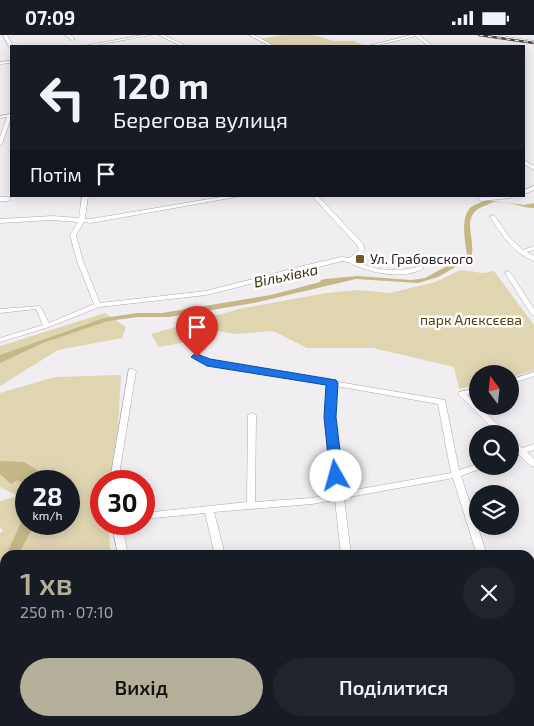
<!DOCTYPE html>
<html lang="uk">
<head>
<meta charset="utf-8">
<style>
  body { margin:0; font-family:"Exo 2",sans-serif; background:#20242c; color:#f1f3f6; height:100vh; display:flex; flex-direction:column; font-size:19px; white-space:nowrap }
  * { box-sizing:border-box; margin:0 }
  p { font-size:16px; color:#9ea1a6 }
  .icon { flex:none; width:28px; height:28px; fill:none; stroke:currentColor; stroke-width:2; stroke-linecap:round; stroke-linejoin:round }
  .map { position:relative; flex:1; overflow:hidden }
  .sheet { position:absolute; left:0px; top:515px; width:535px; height:176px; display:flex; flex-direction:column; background:#171b24; border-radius:15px 15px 0 0; box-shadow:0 2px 12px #0003 }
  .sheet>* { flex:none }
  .hud { position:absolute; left:10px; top:10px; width:515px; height:152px; border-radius:0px; box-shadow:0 2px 12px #0003; background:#171b24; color:#f1f3f6; overflow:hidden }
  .needle { width:32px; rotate:345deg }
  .fabs { position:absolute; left:469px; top:330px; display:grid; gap:10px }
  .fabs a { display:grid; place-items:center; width:50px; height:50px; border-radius:50%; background:#171b24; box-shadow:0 2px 12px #0003; font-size:25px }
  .speed { position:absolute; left:15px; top:435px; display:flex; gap:10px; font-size:25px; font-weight:700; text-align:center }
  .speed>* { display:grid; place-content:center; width:65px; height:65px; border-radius:50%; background:#171b24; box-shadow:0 2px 12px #0003; line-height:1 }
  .speed small { font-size:12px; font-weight:400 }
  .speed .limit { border:8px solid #d22; background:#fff; color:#111 }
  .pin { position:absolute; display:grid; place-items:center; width:42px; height:42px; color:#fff; margin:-51px -21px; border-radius:50% 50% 50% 0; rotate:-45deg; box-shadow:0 0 5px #0007 }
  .pin .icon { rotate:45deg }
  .me { position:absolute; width:55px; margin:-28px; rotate:353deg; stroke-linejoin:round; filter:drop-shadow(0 0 4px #0008) }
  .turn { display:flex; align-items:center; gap:18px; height:105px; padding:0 20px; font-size:22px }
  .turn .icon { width:65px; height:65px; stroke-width:2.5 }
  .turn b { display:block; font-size:35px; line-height:42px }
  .then { display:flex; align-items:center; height:48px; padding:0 20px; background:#0003; gap:10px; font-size:19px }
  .round { display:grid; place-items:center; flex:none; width:52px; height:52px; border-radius:26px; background:#20242c }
  .headline { display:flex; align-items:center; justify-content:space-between; height:85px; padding:0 20px }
  h1 { font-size:30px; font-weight:600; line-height:38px; color:#b4af99 }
  .action { display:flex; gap:10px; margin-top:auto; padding:10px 20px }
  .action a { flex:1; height:58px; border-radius:30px; background:#b4af99; color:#111; font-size:20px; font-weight:600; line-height:58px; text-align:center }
  .action a+a { background:#20242c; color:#f1f3f6 }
  .status { display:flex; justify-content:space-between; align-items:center; height:35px; padding:0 25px; background:#171b24; direction:ltr }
  .status svg { height:14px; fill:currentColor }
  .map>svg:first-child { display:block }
  .green { fill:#e0d5b1; fill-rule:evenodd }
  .water { fill:#c6b787 }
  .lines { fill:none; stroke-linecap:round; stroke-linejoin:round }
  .street-casing { stroke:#ada9ac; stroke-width:1 }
  .street { fill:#fff; fill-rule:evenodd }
  .rail-casing { stroke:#494649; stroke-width:2.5 }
  .rail { stroke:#fffbfe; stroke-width:1; stroke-dasharray:4.5; stroke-linecap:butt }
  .route { fill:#1a73e8; stroke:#114b97 }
  .poi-dot { fill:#695b28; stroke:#fffbfe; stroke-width:2 }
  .labels { text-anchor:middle; stroke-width:5; stroke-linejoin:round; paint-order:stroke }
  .poi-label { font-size:14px; fill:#211f21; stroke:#fffbfe; text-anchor:start }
  .park-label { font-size:14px; fill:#534405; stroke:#fffbfe }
  .water-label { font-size:15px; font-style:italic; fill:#3c3108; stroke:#fffbfe }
</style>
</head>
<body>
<div class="status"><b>07:09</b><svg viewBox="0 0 49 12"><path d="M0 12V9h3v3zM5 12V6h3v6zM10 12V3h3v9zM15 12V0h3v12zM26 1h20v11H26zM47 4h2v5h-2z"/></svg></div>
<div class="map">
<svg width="534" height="691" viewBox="0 0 534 691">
  <rect width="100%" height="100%" fill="#f1eef1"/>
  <path class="green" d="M283,0H314L334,6H354L363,10L274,11L260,4Z
    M460,235L483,238L494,236L534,290V335L510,343V339H478L477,350L459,354L454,332L373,313H307L273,296L236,299L205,294L195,298L199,305L159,312L151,299L239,274L326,258L357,255L390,258L436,247Z
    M105,278L126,292L122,303L58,315L0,351V311Z
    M121,340L118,392L109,446H101V489H108L111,520H5V673L0,665V498L3,496L0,492V466L18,461L0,452V358L55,342ZM26,446H69V489H26Z
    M13,686H125V691H16Z"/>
  <path class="water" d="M486,165L524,170L534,168V173C521,173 508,166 495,167C491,167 488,170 484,171C457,182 479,206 470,226L459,230L438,242L418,248L356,244L254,268L169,282H138L108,286L43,308L0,328V320L104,283L137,278H162L271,260L320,247L321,245L325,244L357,241L411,245L425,243L467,220C465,207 460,182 471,172C475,169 482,167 486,165Z
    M0,426L24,427L44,439L45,446H26V457L23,448L17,445L11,449L0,439Z
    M26,477V489H35L18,520H6Z
    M5,522V586C0,571 0,537 5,522Z"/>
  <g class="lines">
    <defs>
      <path id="street" d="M3,0H7L13,11H11V13L9,12Z
        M65,0H70L75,4L72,5Z
        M143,0H151L91,11H84Z
        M159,0H164L186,11H181Z
        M249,0H254L274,11H270Z
        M411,0H419L432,11H428L416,1L374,11H368Z
        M487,0H496L534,6V8Z
        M11,26V28L0,29V27Z
        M11,79V83L2,109L0,110V102L7,82L0,83V81Z
        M524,125L534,131V135L524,129Z
        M534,151V155L524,159V155Z
        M82,161H88L85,184H91L227,161H241L91,188L84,187L76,200L83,226L100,268L206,256L311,229L342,222L350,223L359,215L357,210L312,161H318L363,209L365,215L355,225C375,237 399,237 421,231L424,233C408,243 382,240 365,234C356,232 351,227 342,226L206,260L99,272L49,292L0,307V303L43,290L36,274L0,278V274L40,271L49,288L94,269L77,226L70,200L78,187L52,185L0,188V184L52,181L79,183Z
        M492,161H513L510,163L481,166L478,164L481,162Z
        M0,162H8L11,164L8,166H0Z
        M493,180L495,181L509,202L523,215L534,211V215L527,217L534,221V226C513,218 502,200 490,182Z
        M508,236L510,237L534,274V281L531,279L505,238Z
        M194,320H200L209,325L445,365L459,435L478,429V431H483L482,433L461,441L487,520H477L453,443L344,463L351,520H341L335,465L312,469L214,477L225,520H215L205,478L144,484V478L247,467L248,380L252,378L256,380L255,467L312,463L335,459L326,382L328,350L207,329L194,324L193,322ZM336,351L438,369L451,438L343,457L334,382Z
        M129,334H132L136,336L118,446H110Z
        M534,337V341L510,349V345Z
        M478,353V357L467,360L478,370V371H479L507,399H498L458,359L459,357Z
        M510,403L513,404L522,413L534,409V415L527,417L534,424V432L531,431L519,420L510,423V417L515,415L510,411Z
        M112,489H122L128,520H118Z
        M530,612L534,613V625L530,624Z
        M151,686H163L164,691H152Z"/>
    </defs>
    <use href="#street" class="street-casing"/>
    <use href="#street" class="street"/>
    <defs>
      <path id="rail" d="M479,0L534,8"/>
    </defs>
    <use href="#rail" class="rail-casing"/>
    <use href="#rail" class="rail"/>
  </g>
  <path class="route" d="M197,319L210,324L336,345L338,348L336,382L343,441L341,444H332L330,441L324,382L326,350L207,331L191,322L193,320Z"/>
  <rect class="poi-dot" x="355" y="219" width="10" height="10" rx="2.5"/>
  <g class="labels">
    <g class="poi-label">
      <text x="370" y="229">Ул. Грабовского</text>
    </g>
    <g class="park-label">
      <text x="471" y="290">парк Алєксєєва</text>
    </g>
    <g class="water-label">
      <text transform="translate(286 241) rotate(-12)" y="5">Вільхівка</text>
    </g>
  </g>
</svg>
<div class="fabs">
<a><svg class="needle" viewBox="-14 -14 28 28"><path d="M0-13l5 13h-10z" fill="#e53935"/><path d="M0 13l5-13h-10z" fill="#9ea1a6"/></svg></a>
<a><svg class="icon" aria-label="search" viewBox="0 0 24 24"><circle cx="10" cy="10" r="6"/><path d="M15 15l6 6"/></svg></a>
<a><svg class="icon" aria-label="layers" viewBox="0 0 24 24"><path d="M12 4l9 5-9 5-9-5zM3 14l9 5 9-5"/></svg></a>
</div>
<div class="speed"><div>28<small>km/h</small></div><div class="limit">30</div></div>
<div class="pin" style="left:197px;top:322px;background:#d93025"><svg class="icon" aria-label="arrive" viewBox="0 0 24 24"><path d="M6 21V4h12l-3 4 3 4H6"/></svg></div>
<svg class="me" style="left:336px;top:441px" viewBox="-20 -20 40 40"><circle r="19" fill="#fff"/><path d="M0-13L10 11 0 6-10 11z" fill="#1a73e8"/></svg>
<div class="hud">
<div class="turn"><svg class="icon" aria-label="left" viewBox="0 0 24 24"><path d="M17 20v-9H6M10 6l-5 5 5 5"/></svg><div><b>120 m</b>Берегова вулиця</div></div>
<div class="then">Потім<svg class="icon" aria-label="arrive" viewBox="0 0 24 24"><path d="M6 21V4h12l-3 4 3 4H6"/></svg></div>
</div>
<section class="sheet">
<div class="headline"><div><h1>1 хв</h1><p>250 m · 07:10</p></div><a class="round"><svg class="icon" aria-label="close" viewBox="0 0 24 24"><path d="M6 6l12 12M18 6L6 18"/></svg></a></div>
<div class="action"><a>Вихід</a><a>Поділитися</a></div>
</section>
</div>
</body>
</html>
